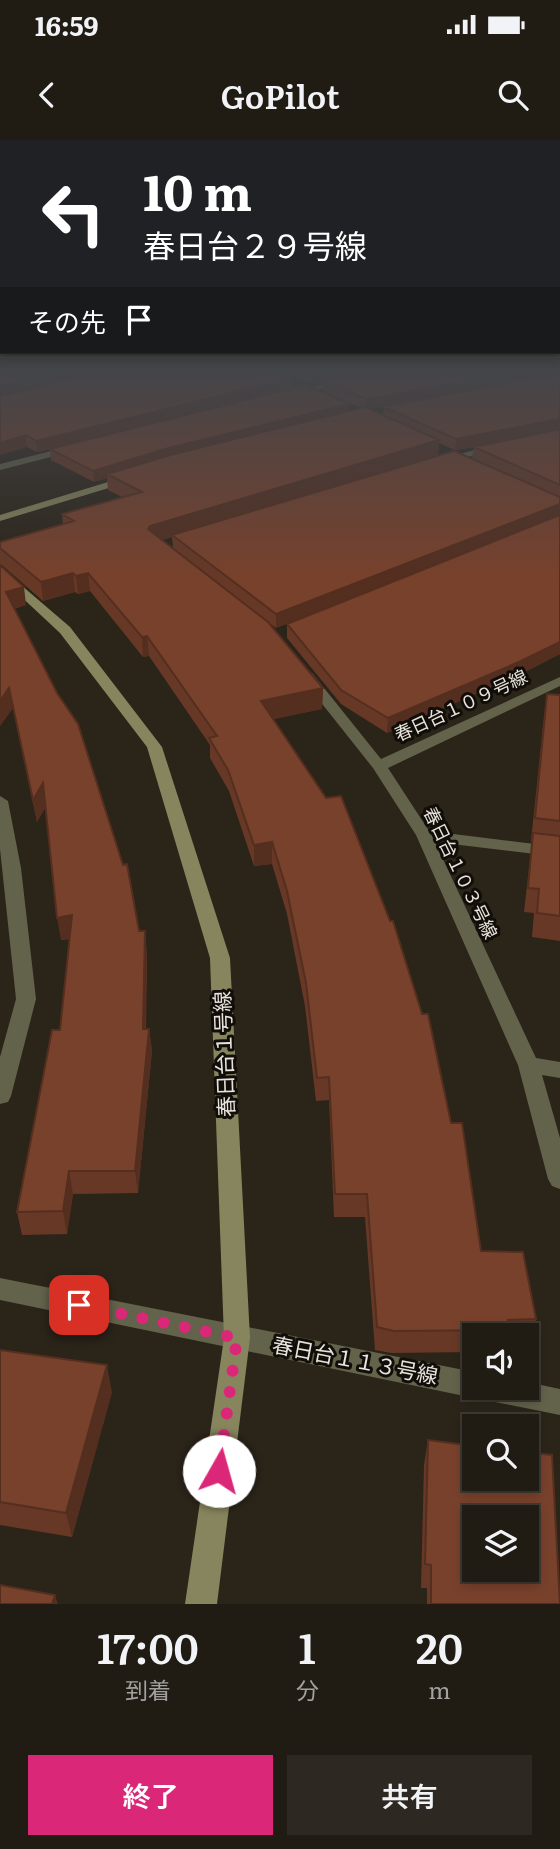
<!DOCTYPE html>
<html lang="ja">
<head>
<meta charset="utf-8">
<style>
  body { margin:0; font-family:Literata,"Noto Sans JP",serif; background:#2d2821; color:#f1f3f6; height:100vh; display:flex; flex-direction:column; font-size:26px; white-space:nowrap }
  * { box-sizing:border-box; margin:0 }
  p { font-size:23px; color:#a2a1a0 }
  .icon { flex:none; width:38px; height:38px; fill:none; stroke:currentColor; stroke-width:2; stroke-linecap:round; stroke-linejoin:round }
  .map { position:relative; height:1464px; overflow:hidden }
  .sheet { display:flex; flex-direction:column; background:#201b13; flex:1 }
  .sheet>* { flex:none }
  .banner { position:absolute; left:0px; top:0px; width:560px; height:214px; box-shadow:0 4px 10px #0003,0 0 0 2px #3d3933; background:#202124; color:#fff; overflow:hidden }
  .buttons { position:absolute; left:462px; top:1183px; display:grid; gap:14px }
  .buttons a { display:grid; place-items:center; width:77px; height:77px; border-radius:0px; background:#201b13; box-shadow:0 4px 10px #0003,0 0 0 2px #3d3933; font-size:35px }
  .pin { position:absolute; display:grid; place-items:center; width:60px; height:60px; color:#fff; margin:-30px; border-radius:14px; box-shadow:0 4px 10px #0006 }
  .me { position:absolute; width:77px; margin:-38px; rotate:7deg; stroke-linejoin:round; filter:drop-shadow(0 0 5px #0008) }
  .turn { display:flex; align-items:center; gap:24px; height:147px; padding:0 28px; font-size:32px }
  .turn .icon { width:91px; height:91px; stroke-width:2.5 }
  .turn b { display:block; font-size:49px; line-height:60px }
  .then { display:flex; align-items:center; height:66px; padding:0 28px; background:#0003; gap:14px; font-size:26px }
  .eta { display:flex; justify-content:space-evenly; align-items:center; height:119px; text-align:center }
  .eta b { font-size:42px; font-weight:600; line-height:49px }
  .button { display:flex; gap:14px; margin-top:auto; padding:14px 28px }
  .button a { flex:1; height:80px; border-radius:0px; background:#db2777; color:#fff; font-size:28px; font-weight:600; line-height:80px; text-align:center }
  .button a+a { background:#2d2821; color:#f1f3f6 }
  .status { display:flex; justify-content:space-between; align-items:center; height:49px; padding:0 35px; background:#201b13; direction:ltr }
  .status svg { height:19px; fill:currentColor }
  header { display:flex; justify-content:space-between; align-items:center; height:91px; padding:0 28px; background:#201b13; font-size:32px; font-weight:600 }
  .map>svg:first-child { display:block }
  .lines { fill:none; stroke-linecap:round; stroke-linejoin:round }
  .street { fill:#63624a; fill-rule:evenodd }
  .secondary { fill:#86855d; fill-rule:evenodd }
  .wall { fill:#673826; fill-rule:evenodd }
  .shaded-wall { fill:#542e1f }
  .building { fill:#78412c; stroke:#542e1f; stroke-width:2; fill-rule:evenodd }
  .route { stroke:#db2777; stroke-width:12; stroke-dasharray:0 21.6 }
  .labels { text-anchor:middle; stroke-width:6; stroke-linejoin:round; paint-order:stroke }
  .street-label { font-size:18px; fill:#e8e3dc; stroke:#110d09 }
  .near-street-label { font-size:21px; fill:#e8e3dc; stroke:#110d09 }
</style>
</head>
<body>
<div class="status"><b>16:59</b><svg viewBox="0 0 49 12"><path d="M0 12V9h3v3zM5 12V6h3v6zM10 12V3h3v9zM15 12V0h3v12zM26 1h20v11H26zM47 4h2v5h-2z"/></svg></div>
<header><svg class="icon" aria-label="back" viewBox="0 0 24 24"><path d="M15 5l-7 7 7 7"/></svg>GoPilot<svg class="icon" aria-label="search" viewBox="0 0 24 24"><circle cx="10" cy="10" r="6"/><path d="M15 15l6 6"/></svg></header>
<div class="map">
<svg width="560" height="1464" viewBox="0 0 560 1464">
  <rect width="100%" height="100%" fill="#2b2419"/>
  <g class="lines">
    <path class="street" d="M366,234H382L292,256L288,253Z
      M497,304L502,307L500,309L439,324L434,321Z
      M71,306L76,309L74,311L0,330V324Z
      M307,532L312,533L381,619L560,537V546L388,628L429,691L560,707V717L435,702L536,918L560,922V938L542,935L560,998V1049L552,1046L548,1039L518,925L416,695L373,628L300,536Z
      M0,656L8,661L21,728L36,859L11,956L8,962L0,964V917L16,859L0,709Z
      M0,1138L474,1232V1248H527V1242L560,1249V1275L490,1261L480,1256L474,1258L0,1160Z"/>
    <path class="secondary" d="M131,335L136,338L135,340L0,381V375Z
      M0,427L70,487L162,607L230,818L250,1198L217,1464H185L224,1198L210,818L147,607L60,493L0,437Z"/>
  </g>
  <path class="wall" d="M0,234H560V514L519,535L387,593L341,564L287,498V484L506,397L276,488L195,425L323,548L322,569L273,579L451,983L481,1111L536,1179L530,1202H527V1195H474V1212L391,1213L375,1210L365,1077H334L329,960L316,961L305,866L287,774L272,724L254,726L229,651L210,618V605L149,516L143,517L90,451L78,454L75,452L43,461L2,425L0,426L26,465L14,469L147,813L146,889H149L152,911L138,1053L73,1054L67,1094L22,1095L17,1072L60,890L70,799L61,800L46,666L37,682L13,568L0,586V402L63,384L62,374L122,357L108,350L107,338L94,342L51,320L50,309L37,312L27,307ZM290,237L312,243L323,242V251L361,268L348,271L292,248ZM421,260L384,267L383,275L370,269ZM439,303L455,310L474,307L472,318L529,344L362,339L438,316ZM172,397L173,408L162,400Z
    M547,554L560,555V801L532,797L534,773L524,772L532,701H531L544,576Z
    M0,1210L112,1252L72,1397L0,1385Z
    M428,1300L560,1464H427V1448H421L424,1325Z"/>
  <path class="shaded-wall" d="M49,234H97L0,255V245Z
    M312,234H369L323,241V242L312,243Z
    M506,234H560L366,270V259Z
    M292,238V248L37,312L36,301Z
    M349,264L348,274L107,334V338L94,342L93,331L165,309Z
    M560,279V289L455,310L456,299Z
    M26,295L27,307L0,315V303Z
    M439,300L438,316L174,397L172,395V397L151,403L148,389L150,386Z
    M560,364V375L276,488V474Z
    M73,433L75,452L43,461L41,442Z
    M88,433L90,451L78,454L76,436Z
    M24,447L26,465L9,470L6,452Z
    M147,496L149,516L143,517L142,497Z
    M560,502V514L519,535L387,593L388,578Z
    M9,548L13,568L0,586V561Z
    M323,548L322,569L261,582V561Z
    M43,643L47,665L37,682L33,660Z
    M272,702V724L254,726V705Z
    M72,775L75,798L61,800L57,778Z
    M145,791L147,813L145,912L143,889Z
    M149,889L152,911L138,1053L135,1031Z
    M69,1031L73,1054L67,1094L63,1071Z
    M107,1225L112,1252L72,1397L66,1373Z
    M55,1455L58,1464H52Z"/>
  <path class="building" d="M0,234H49L0,245Z
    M93,234H284L292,238L36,301L26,295L0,303V256Z
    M350,234H506L366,259L323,241Z
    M553,234H560V279L456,299L384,267Z
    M306,245L349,264L165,309L93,331L50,309Z
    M365,267L439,300L150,386L148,389L268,482L323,548L261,561L326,658L341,656L390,781H393L422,874H428L451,983H462L481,1111L523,1112L536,1179L508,1180L510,1190L394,1191L377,1187L367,1054H335L329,937L317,938L306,843L287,751L272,702L254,705L228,630L209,598L217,596L147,496L142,497L88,433L76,436L73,433L41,442L0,408V402L74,381L62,374L142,352L107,334L174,314Z
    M560,289V345L474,307Z
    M454,311L560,357V364L276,474L172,395Z
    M560,375V502L521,521L388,578L341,550L287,484Z
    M0,425L24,447L6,452L57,553L78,584L123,725L127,724L139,791H145L143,889H149L135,1031H69L63,1071L17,1072L52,890H60L72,775L57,778L43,643L33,660L9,548L0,561Z
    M547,554L560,555V681L535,678Z
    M533,693L560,696V776L537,773L539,749L528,748Z
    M0,1210L107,1225L66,1373L0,1362Z
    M428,1300L474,1306V1339H527V1312L552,1315L560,1464H431V1425L425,1424ZM474,1377H527V1430H474Z
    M0,1445L55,1455L52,1464H0Z"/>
  <linearGradient id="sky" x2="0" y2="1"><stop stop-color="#18140e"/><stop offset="0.53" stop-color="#444549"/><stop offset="1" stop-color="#444549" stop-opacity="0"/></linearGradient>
  <rect width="560" height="439" fill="url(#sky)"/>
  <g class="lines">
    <path class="route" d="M79,1165L237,1198L219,1331"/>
  </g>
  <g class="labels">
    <g class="street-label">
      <text transform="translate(461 566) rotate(-25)" y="6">春日台１０９号線</text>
      <text transform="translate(460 733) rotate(64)" y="6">春日台１０３号線</text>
    </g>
    <g class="near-street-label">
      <text transform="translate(225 914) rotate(-92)" y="7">春日台１号線</text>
      <text transform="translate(355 1221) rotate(11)" y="7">春日台１１３号線</text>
    </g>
  </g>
</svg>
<div class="buttons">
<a><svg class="icon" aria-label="sound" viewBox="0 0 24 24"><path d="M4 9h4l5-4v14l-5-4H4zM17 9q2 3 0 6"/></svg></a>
<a><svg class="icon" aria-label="search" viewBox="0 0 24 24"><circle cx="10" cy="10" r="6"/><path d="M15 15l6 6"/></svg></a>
<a><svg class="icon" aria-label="layers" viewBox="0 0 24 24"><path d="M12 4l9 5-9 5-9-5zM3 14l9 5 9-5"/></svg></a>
</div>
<div class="pin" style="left:79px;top:1165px;background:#d93025"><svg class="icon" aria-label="arrive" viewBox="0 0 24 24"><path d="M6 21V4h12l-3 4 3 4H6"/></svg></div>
<svg class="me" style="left:219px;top:1331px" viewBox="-20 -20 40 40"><circle r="19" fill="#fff"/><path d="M0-13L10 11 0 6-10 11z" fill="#db2777"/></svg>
<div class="banner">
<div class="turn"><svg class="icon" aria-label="left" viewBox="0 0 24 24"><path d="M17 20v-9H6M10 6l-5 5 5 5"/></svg><div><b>10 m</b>春日台２９号線</div></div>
<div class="then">その先<svg class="icon" aria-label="arrive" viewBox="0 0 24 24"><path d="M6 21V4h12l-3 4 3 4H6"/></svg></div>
</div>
</div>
<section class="sheet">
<div class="eta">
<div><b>17:00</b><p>到着</p></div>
<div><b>1</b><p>分</p></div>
<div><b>20</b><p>m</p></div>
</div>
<div class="button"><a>終了</a><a>共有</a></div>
</section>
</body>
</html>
